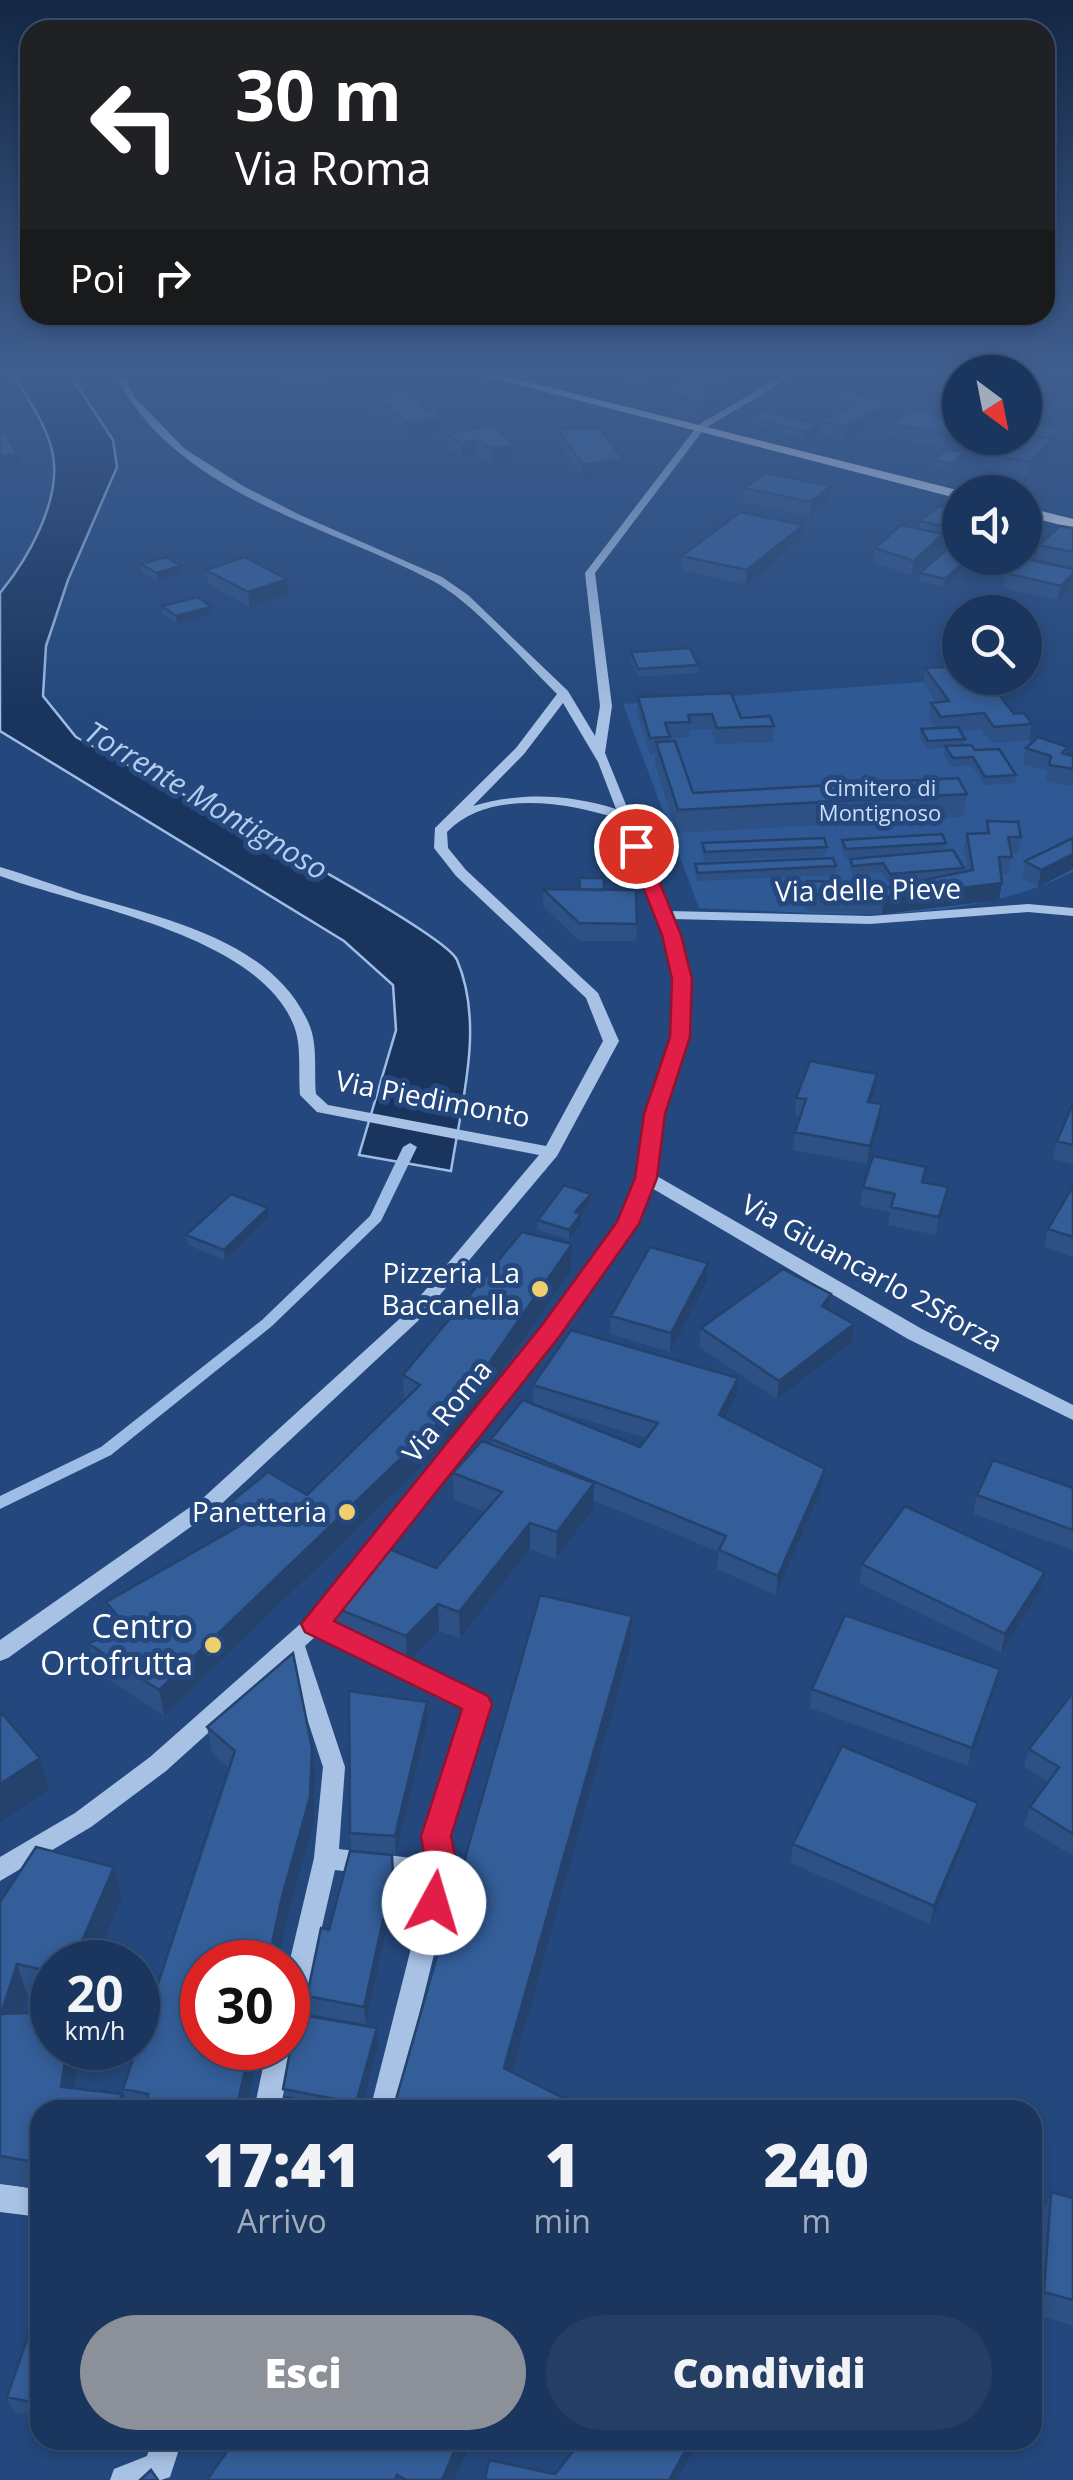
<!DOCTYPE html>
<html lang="it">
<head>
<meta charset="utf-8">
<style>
  body { margin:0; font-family:"Open Sans",sans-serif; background:#243e64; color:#f1f3f6; height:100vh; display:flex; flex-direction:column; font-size:38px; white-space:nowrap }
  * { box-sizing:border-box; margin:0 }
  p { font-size:32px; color:#a0abbc }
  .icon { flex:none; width:55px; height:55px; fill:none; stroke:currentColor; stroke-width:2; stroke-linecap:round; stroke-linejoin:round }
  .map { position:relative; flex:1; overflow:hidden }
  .panel { position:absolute; left:30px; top:2100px; width:1012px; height:350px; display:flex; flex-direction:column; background:#1b365e; border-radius:30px; box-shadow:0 5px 15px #0003,0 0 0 2px #395073 }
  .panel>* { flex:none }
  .banner { position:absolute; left:20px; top:20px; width:1035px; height:305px; border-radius:30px; box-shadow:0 5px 15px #0003,0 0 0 2px #395073; background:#202124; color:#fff; overflow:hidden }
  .needle { width:65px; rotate:148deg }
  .tools { position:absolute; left:942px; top:355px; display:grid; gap:20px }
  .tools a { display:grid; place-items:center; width:100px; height:100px; border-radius:50%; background:#1b365e; box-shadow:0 5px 15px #0003,0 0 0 2px #395073; font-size:50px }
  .speed { position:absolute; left:30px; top:1940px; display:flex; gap:20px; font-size:50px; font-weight:700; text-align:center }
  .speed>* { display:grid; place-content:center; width:130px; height:130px; border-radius:50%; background:#1b365e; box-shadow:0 5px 15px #0003,0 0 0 2px #395073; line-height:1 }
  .speed small { font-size:25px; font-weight:400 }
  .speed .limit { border:15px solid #d22; background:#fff; color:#111 }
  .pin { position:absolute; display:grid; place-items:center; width:85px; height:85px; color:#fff; margin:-42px; border:5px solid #fff; border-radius:50%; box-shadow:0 2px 10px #0007 }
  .me { position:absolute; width:110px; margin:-55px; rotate:6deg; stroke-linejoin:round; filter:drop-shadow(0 0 8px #0008) }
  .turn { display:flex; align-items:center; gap:35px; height:210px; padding:0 50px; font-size:45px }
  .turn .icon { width:130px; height:130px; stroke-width:2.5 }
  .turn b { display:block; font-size:70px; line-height:85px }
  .then { display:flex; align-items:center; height:95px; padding:0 50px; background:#0003; gap:20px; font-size:38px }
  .eta { display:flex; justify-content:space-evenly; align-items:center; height:170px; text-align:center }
  .eta b { font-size:60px; font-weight:800; line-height:70px }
  .cta { display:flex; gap:20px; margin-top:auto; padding:20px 50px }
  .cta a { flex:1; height:115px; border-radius:60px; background:#8c9099; color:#fff; font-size:40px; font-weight:800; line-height:115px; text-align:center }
  .cta a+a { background:#243e64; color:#f1f3f6 }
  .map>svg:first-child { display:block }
  .green { fill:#2e5994 }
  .water { fill:#19345d; stroke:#9dbce6; stroke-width:2.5 }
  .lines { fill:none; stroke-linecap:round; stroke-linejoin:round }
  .stream { fill:#9dbce6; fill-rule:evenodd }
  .minor { fill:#a8c2e5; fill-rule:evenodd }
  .major { fill:#e9f0fd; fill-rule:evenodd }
  .wall { fill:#2d5184 }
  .shaded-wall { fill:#24426b }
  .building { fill:#345e99; stroke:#24426b; stroke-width:2.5 }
  .route { fill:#e11d48; stroke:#92132f; stroke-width:2.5 }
  .poi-dot { fill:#efce6c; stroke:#24487d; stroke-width:4 }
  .labels { text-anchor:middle; stroke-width:10; stroke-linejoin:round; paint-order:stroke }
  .far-park-label { font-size:22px; fill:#cbddf4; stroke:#24487d }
  .street-label { font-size:28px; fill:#fff; stroke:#24487d }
  .poi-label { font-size:28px; fill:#fff; stroke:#24487d; text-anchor:end }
  .water-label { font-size:30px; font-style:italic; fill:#b4cced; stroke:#24487d }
  .near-poi-label { font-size:32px; fill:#fff; stroke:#24487d; text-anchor:end }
</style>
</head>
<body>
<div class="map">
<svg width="1073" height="2480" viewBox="0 0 1073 2480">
  <rect width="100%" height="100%" fill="#24487d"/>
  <path class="green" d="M977,678L1040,752L1073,762V872C957,929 824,913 699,908L623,704Z"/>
  <path class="water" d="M11,370H67L113,440L117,467L68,580L46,646L43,696L76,737C130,767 443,928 457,960C485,1025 461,1104 451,1171L359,1155L396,1030L393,985L344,941L0,731V593C28,559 61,501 53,455C48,426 25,395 11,370Z"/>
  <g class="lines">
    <path class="stream" d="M410,1143L417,1147L381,1221L272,1326L111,1455L0,1509V1496L101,1447L262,1320L370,1216L403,1147Z"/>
    <path class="minor" d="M113,370H121L135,398L185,449L243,486L300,515L442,577L468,595L568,691L595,736L600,706L585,573L698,425L792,370H802L704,429L595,573L612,706L605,753L669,911L870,916L1028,904L1073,908V916L1028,912L870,924L672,919L689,979L688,1037L663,1114L655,1175L922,1329L1073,1405V1420L908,1339L650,1187L636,1224L557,1335L329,1621L486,1698L489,1704L448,1835L454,1872L396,2110H370L428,1881L335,1870L301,2018L297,2026L288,2030V1968L314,1858L323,1767L288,1661L166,1771L91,1827L0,1881V1857L75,1813L150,1757L307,1618L543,1327L619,1223L638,1177L647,1114L672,1037L675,979L664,935L619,819C567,802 489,789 447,832L448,848L466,870L598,993L619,1041L557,1156L418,1321L217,1508L8,1658L0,1661V1640L203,1498L406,1313L539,1155L317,1112L300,1095C298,1073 302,1047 294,1026C259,935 84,907 0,876V867C27,875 54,885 81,894C161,918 272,939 309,1024C318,1045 314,1071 316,1094L328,1105L546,1146L603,1041L586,998L456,876L434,848L435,828L516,748L557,694C523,661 473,602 433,581C322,522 172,494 113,370ZM563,703L598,762L616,809C568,794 521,792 473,806L524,754ZM317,1635L466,1708L424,1835L428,1860L339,1849L345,1767L305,1646Z
      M513,370H522L511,382H505Z
      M288,2039L293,2048L280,2110H254L267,2048H288Z
      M0,2184L40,2189V2217L0,2212Z
      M152,2440H182L170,2477L161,2480H110L114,2469L147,2456Z"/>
    <path class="major" d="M461,370H480L965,492H960V499Z
      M1025,507L1073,519V528L1025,516Z"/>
  </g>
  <path class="wall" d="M622,370H665V375L649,385L618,378V372Z
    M685,370L746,376L732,389L703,385L724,404L699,416L657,405V392L684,380Z
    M285,374L336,393L300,397L285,381Z
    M842,390L891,415L845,440L821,434L822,421L838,412L828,410L829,397Z
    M373,403L426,410L442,418V432L407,437L388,418L373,416Z
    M750,418L819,431L805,439L750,425Z
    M960,420L944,448L888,436L889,423Z
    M1059,428L1058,435L1053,440L1051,453L1027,476L982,467L984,453Z
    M558,429L622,473L583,479L558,442Z
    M447,434L515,445V458L491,463L478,454L461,457L447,447Z
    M965,459L951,471L933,467V460Z
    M831,486L830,500L810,516L743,502L744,488Z
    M960,510V544L942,540L941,548L912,575L873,563L875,548L920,529V521Z
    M803,525L801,539L746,585L682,570V556Z
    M1073,528V567L1036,559L1039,545Z
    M960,558H973L972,561L944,587L919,581L920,573Z
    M141,564L181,566L182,573L157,581L142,572Z
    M1073,569L1058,600L1002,588L1005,573Z
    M206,570L289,594L250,607L208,584Z
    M162,606L211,607L212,615L177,624L163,614Z
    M631,652L698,665V673L638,677L631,660Z
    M925,668L1032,724L1029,740L992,743L981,729L960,731L965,739L964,745L1016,775L1015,783L984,785L972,765L951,767L944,755L945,748L927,749L920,738L921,729L936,728L929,718L931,703L936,702L923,684Z
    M638,697L774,726L773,742L716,744L711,729L690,730V737L670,738L693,793L967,794L963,817L677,833L655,764V754H650L637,713Z
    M1068,747L1067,754L1073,756V786L1046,781L1047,771L1023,764L1026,748Z
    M987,821L1021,837L1018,853H1011L1009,873L1001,874L999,900L882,914L806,911L807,881L875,890L921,880L888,883L882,872L852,874L849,868L850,859L917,854L845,858L841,848L842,840L946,843L945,851L964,868L963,872L968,871L964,850L967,834L985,833Z
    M1073,838V869L1038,887L1022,878L1025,861Z
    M702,843L827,847L826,856L704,861L702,852Z
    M695,864L836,866L835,875L697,881L695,873Z
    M543,889L604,890L637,924L636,941H579L543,906Z
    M875,1091L871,1102L882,1104L880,1122L867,1164L793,1150L795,1132L800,1117L795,1116L796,1098Z
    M1073,1103V1164L1053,1159L1057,1141Z
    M1073,1186V1257L1044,1247L1048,1229Z
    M863,1187L944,1205L936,1235L888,1225L890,1212L860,1206Z
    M590,1203L581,1215V1224L569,1240L538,1230V1220Z
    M268,1208L269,1217L225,1260L188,1245L186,1235Z
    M572,1244L571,1270L467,1422L164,1716L95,1670L89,1644L114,1630L106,1602L236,1528L232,1501L307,1495L404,1401L403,1375Z
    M708,1263L707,1282L670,1352L610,1334L611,1316Z
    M831,1294L829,1309L852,1342L777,1399L699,1347L701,1328Z
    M738,1378L736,1396L725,1418L822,1488L776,1595L717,1569L719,1552L593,1500V1509L556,1559L530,1549L460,1638L439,1631L407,1662L331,1631L328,1605L436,1568L485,1512L454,1499L453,1473L491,1445V1439L640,1447L646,1438L533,1404V1385Z
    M1073,1488V1550L973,1514L977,1495Z
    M862,1564L1045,1572L1040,1591L1001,1653L859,1583Z
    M1000,1669L995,1688L968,1766L810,1708L812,1689Z
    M1073,1696V1852L1071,1855L1024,1825L1030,1807L1048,1782L1024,1767L1029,1749Z
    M427,1702L428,1721L396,1855L352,1851L350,1833Z
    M207,1727L315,1774L314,1822L286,1922L246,2110H128L123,2089L229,1768L212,1753Z
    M978,1803L973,1821L930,1924L791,1863L793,1844Z
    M394,1873V1893L366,2024L310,2014L307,1996L329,1930Z
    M122,1898L95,1962H52V2001L27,1995L21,2013L52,2048H81L75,2088L122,2094L127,2110H40V2190L0,2183V1902Z
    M377,2028L379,2045L361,2110H283L285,2097L283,2089Z
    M1051,2192L1073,2198V2325L1035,2315L1042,2216Z
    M40,2317V2418L14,2412L7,2397Z"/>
  <path class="shaded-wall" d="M172,370H228V372L145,378L144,372Z
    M377,370V376L350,380V373Z
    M663,370H665V375L649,385V378Z
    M740,370H746V376L732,389L733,376Z
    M335,386L336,393L300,397L299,391Z
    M725,391L724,404L699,416L700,403Z
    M893,402L891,415L845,440L846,427Z
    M442,418V432L407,437L406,423Z
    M820,425L819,431L805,439V432Z
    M960,427V438H964L944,448L945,435Z
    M1059,428L1058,435L1053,440L1051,453L1027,476L1029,462L1045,441Z
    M477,440L478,454L461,457V443Z
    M515,445V458L491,463V449Z
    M966,452L965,459L951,471L952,464Z
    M18,454L20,467L0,470V456Z
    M623,459L622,473L583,479V465Z
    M831,486L830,500L810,516L811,502Z
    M803,525L801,539L746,585L747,570Z
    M943,534L941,548L912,575L914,561Z
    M969,558H973L972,561L944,587L945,579Z
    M181,566L182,573L157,581L156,573Z
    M1073,574V586L1058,600L1061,586Z
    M287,579L289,594L250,607L248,592Z
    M211,607L212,615L177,624L176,616Z
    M1073,854V869L1038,887L1041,870Z
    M1002,883L999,900L882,914L885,897Z
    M877,1074L875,1091L865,1119L868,1102Z
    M882,1104L880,1122L867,1164L870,1146Z
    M948,1187L944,1205L936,1235L939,1217Z
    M591,1194L590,1203L581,1215V1224L569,1240V1230L575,1212Z
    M268,1208L269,1217L225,1260L224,1250Z
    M572,1244L571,1270L467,1422L164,1716L159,1690Z
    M708,1263L707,1282L670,1352L671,1333Z
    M831,1294L828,1312L822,1306Z
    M854,1324L852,1342L777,1399L779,1381Z
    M738,1378L736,1396L717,1434L719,1415Z
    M825,1469L822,1488L776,1595L778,1576Z
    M594,1483L593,1509L556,1559L557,1532Z
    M530,1523V1549L460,1638L459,1612Z
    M1045,1572L1040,1591L1001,1653L1005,1634Z
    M438,1604L439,1631L407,1662L406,1636Z
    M632,1616L630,1648L505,2098L504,2068Z
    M1000,1669L995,1688L968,1766L972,1748Z
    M427,1702L428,1721L396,1855L395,1836Z
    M312,1748L315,1774L314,1822L286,1922L278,1962H268Z
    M40,1758L49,1790L0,1822V1784Z
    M978,1803L973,1821L930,1924L934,1906Z
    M392,1855L394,1893L366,2024L364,2007Z
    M114,1867L122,1898L95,1962H73Z
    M17,1964L27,1995L11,2045L1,2014Z
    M377,2028L379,2045L361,2110H357L356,2103Z
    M67,2048H81L71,2110L61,2087Z
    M250,2048H260L246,2110H236Z
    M122,2094L127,2110H116Z
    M459,2440H472L454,2480H442Z
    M691,2440H699L677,2480H669Z"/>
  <path class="building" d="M144,370H172L144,372Z
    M320,370L335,386L299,391L285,374Z
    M347,370H377L350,373Z
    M622,370H663L649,378L618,372Z
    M685,370H740L733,376Z
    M683,380L725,391L700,403L657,392Z
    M842,390L893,402L846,427L822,421L855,403L829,397Z
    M409,391L426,410L433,409L442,418L406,423L387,405L373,403L385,394Z
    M913,410L960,420V427L945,435L889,423Z
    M765,411L820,425L805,432L750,418Z
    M1025,422L1059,428L1048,438L1025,434Z
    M493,425L515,445L491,449L477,440L461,443L447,434Z
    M0,427H2L18,454L0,456Z
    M599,428L623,459L583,465L558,429Z
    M1025,434L1053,439L1029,462L984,453L1002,438H1025Z
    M947,449L966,452L952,464L933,460Z
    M765,473L831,486L811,502L744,488Z
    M939,506L960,510V530L920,521Z
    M740,512L803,525L747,570L682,556Z
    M901,525L943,534L914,561L875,548Z
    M1060,526L1073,528V552L1039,545Z
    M948,548L960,551V558H969L945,579L920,573Z
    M166,557L181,566L156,573L141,564Z
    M245,557L287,579L248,592L206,570Z
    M1021,558L1073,569V574L1061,586L1005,573Z
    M198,597L211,607L176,616L162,606Z
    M690,648L698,665L638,669L631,652Z
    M960,666V678H986L1014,714L1024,713L1032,724L994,727L984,713L941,717L931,703L949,701L925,668Z
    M731,693L741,718L770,716L774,726L717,728L712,714L688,715L690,722L665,723L670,737L650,738L638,697Z
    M958,727L965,739L928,741L921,729Z
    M1038,737L1068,747L1062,753L1073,756V769L1049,765L1051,756L1026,748Z
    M675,741L693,793L958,778L967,794L678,810L656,742Z
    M971,745L975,750L999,749L1016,775L985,777L973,757L953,758L945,746Z
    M987,821L1018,822L1021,837H1008L1012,857H999L1002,883L885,897L808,894L807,881L869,883L875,890L973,870L967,834L989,833Z
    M942,834L946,843L846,849L842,840Z
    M824,838L827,847L705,852L702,843Z
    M1073,838V854L1041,870L1025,861Z
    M953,850L964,868L890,874L883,863L853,866L850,859Z
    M833,858L836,866L698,873L695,864Z
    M579,878H604V890H580Z
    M543,889L636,890L637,924L579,923Z
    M810,1061L877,1074L868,1102L882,1104L870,1146L795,1132L806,1099L796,1098Z
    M1073,1103V1145L1057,1141Z
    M873,1156L926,1167L922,1182L948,1187L939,1217L891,1207L895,1194L863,1187Z
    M564,1185L591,1194L575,1212L581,1214L569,1230L538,1220Z
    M1073,1186V1237L1048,1229Z
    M231,1194L268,1208L224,1250L186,1235Z
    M522,1232L572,1244L466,1396L159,1690L89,1644L124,1624L106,1602L250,1520L232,1501L268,1472L307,1495L420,1385L403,1375Z
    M650,1247L708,1263L671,1333L611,1316Z
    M783,1269L831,1294L822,1306L854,1324L779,1381L701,1328Z
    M571,1330L738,1378L719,1415L825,1469L778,1576L719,1550L726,1536L491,1439L523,1400L640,1447L658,1423L533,1385Z
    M482,1441L594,1483L557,1532L530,1523L459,1612L438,1604L406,1636L328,1605L384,1547L436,1568L502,1492L453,1473Z
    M993,1460L1073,1488V1530L977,1495Z
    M905,1506L1045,1572L1005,1634L862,1564Z
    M540,1595L632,1616L504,2068L587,2110H393Z
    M845,1615L1000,1669L972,1748L812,1689Z
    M293,1653L312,1748L310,1797L282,1897L268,1962H202V2048H250L236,2110H147L148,2094L123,2089L235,1751L207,1727Z
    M349,1691L427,1702L395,1836L350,1833Z
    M1071,1695L1073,1696V1834L1030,1807L1059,1767L1029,1749Z
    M0,1711L40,1758L0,1784Z
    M842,1746L978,1803L934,1906L793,1844Z
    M36,1847L114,1867L73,1962H52V1972L17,1964L1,2014L52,2012V2048H67L61,2087L122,2094L116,2110H40V2163L0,2156V1902Z
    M350,1851L392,1855L393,1875L364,2007L307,1996L321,1928L329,1930Z
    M297,2014L377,2028L356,2103L283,2089Z
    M285,2097L350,2110H283Z
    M1051,2192L1073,2198V2300L1044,2292Z
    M35,2316L40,2317V2404L7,2397Z
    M235,2440H459L442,2480H407L397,2475L395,2480H207Z
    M582,2440H691L669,2480H485L489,2460L555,2474Z
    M151,2470L158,2480H140Z"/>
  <linearGradient id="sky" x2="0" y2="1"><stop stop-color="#142845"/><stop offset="0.52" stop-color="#3f5e8f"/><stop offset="1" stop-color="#3f5e8f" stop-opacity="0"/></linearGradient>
  <rect width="1073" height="717" fill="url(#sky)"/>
  <path class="route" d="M630,842L645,846L681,935L692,979L690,1037L665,1114L657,1178L639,1224L559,1337L334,1621L488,1696L492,1704L451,1836L458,1872L445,1913L434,1917L423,1913L418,1903L427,1872L421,1836L462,1709L305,1632L301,1624L542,1325L617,1222L635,1178L644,1114L670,1037L672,979L662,935L627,846Z"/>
  <g class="poi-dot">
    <circle cx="540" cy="1289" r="10"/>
    <circle cx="347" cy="1512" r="10"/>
    <circle cx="213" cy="1645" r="10"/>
  </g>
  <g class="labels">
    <g class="far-park-label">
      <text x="880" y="796">Cimitero di<tspan x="880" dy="25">Montignoso</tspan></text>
    </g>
    <g class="street-label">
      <text transform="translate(868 890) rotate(-1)" y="10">Via delle Pieve</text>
      <text transform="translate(433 1099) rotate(11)" y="10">Via Piedimonto</text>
      <text transform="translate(872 1273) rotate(29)" y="10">Via Giuancarlo 2Sforza</text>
      <text transform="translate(447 1411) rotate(-51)" y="10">Via Roma</text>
    </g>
    <g class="poi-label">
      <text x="520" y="1283">Pizzeria La<tspan x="520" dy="32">Baccanella</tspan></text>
      <text x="327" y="1522">Panetteria</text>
    </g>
    <g class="water-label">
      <text transform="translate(206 801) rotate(31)" y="10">Torrente Montignoso</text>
    </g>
    <g class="near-poi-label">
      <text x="193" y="1638">Centro<tspan x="193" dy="37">Ortofrutta</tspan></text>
    </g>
  </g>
</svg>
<div class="tools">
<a><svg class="needle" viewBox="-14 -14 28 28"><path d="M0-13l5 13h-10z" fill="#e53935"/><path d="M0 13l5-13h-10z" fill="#a0abbc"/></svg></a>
<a><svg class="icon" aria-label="sound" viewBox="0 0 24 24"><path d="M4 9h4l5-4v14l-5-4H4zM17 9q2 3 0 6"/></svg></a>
<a><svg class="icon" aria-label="search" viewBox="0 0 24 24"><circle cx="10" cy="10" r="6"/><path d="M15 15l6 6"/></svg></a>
</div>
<div class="speed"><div>20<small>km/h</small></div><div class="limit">30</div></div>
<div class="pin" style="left:636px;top:846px;background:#d93025"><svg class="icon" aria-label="arrive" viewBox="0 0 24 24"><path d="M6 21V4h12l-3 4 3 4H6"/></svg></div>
<svg class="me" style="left:434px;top:1903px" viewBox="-20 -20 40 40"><circle r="19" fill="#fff"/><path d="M0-13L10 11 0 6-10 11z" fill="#e11d48"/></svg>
<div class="banner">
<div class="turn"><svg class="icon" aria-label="left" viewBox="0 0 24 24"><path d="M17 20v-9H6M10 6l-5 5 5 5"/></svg><div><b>30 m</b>Via Roma</div></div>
<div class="then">Poi<svg class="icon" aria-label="right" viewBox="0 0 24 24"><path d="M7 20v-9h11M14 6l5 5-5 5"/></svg></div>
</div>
<section class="panel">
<div class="eta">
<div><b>17:41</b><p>Arrivo</p></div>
<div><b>1</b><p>min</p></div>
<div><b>240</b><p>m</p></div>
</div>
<div class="cta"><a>Esci</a><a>Condividi</a></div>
</section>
</div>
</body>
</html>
